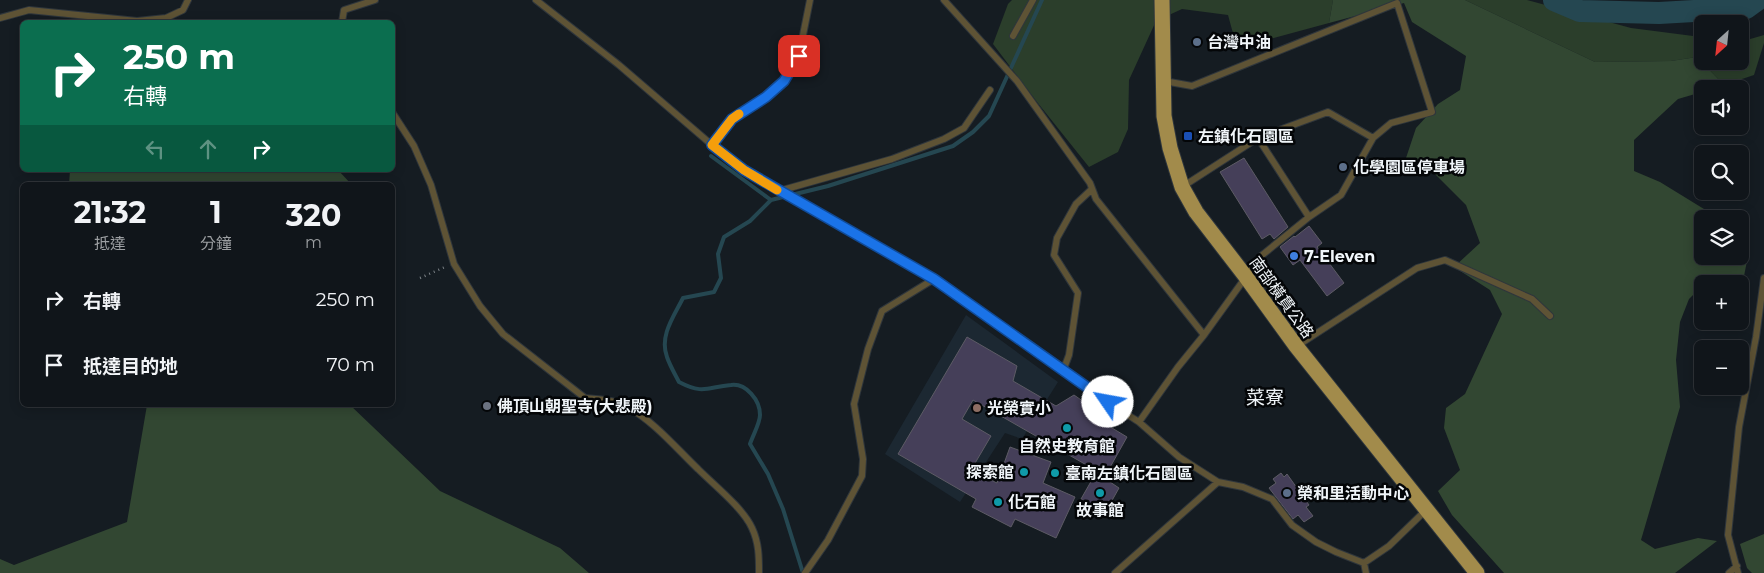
<!DOCTYPE html>
<html lang="zh-TW">
<head>
<meta charset="utf-8">
<style>
  body { margin:0; font-family:Montserrat,"Noto Sans TC",sans-serif; background:#191e23; color:#f1f3f6; height:100vh; display:flex; flex-direction:column; font-size:19px; white-space:nowrap }
  * { box-sizing:border-box; margin:0 }
  p { font-size:16px; color:#9c9fa2 }
  .icon { flex:none; width:28px; height:28px; fill:none; stroke:currentColor; stroke-width:2; stroke-linecap:round; stroke-linejoin:round }
  .map { position:relative; flex:1; overflow:hidden }
  .side { position:absolute; left:20px; top:182px; width:375px; height:225px; display:flex; flex-direction:column; background:#10151a; border-radius:8px; box-shadow:0 2px 12px #0003,0 0 0 1px #303439 }
  .side>* { flex:none }
  .banner { position:absolute; left:20px; top:20px; width:375px; height:152px; border-radius:8px; box-shadow:0 2px 12px #0003,0 0 0 1px #303439; background:#0b6e4f; color:#fff; overflow:hidden }
  .needle { width:32px; rotate:207deg }
  .tools { position:absolute; left:1694px; top:15px; display:grid; gap:10px }
  .tools a { display:grid; place-items:center; width:55px; height:55px; border-radius:8px; background:#10151a; box-shadow:0 2px 12px #0003,0 0 0 1px #303439; font-size:25px }
  .pin { position:absolute; display:grid; place-items:center; width:42px; height:42px; color:#fff; margin:-21px; border-radius:10px; box-shadow:0 2px 8px #0006 }
  .me { position:absolute; width:55px; margin:-28px; rotate:303deg; stroke-linejoin:round; filter:drop-shadow(0 0 4px #0008) }
  .turn { display:flex; align-items:center; gap:18px; height:105px; padding:0 20px; font-size:22px }
  .turn .icon { width:65px; height:65px; stroke-width:2.5 }
  .turn b { display:block; font-size:35px; line-height:42px }
  .lanes { display:flex; align-items:center; height:48px; padding:0 20px; background:#0003; justify-content:center; gap:25px; direction:ltr }
  .lanes .off { opacity:.35 }
  .eta { display:flex; justify-content:space-evenly; align-items:center; height:85px; text-align:center }
  .eta b { font-size:30px; font-weight:700; line-height:35px }
  ul { padding:0; list-style:none }
  li { display:flex; align-items:center; gap:15px; height:65px; padding:0 20px }
  li div { flex:1 }
  li b { display:block; font-size:19px }
  li em { font-style:normal }
  .map>svg:first-child { display:block }
  .built { fill:#1c2832 }
  .green { fill:#2b3e2b }
  .forest { fill:#324732 }
  .lines { fill:none; stroke-linecap:round; stroke-linejoin:round }
  .stream { stroke:#254751; stroke-width:4 }
  .river { stroke:#254751; stroke-width:22 }
  .building { fill:#453f59; stroke:#5d5b65 }
  .service-casing { stroke:#2f363c; stroke-width:8 }
  .primary-casing { stroke:#2f363c; stroke-width:17 }
  .path { stroke:#7f858a; stroke-width:2.5; stroke-dasharray:1 4; stroke-linecap:butt }
  .service { stroke:#5e5335; stroke-width:6 }
  .primary { stroke:#a28b4b; stroke-width:15 }
  .route-casing { stroke:#114b97; stroke-width:12 }
  .route { stroke:#1a73e8; stroke-width:9 }
  .slow { stroke:#f59e0b; stroke-width:9 }
  .service-dot { fill:#5c6f8a; stroke:#040608; stroke-width:2 }
  .transit-dot { fill:#1a4fb4; stroke:#040608; stroke-width:2 }
  .shop-dot { fill:#3f7fe0; stroke:#040608; stroke-width:2 }
  .worship-dot { fill:#6b7280; stroke:#040608; stroke-width:2 }
  .education-dot { fill:#8d6e63; stroke:#040608; stroke-width:2 }
  .culture-dot { fill:#0f9aa8; stroke:#040608; stroke-width:2 }
  .labels { text-anchor:middle; stroke-width:5; stroke-linejoin:round; paint-order:stroke }
  .poi-label { font-size:16px; font-weight:bold; fill:#f0f5f9; stroke:#040608; text-anchor:start }
  .street-label { font-size:16px; fill:#f0f5f9; stroke:#040608 }
  .quarter-label { font-size:19px; fill:#f0f5f9; stroke:#040608 }
</style>
</head>
<body>
<div class="map">
<svg width="1764" height="573" viewBox="0 0 1764 573">
  <rect width="100%" height="100%" fill="#151c22"/>
  <path class="built" d="M966,315L1058,382L1022,439L1005,433L960,502L885,454Z"/>
  <path class="green" d="M1012,0H1333L1329,23L1237,48L1228,15L1182,9L1156,21L1129,80L1128,129L1118,152L1089,167L1037,102L993,44L1008,4Z
    M1465,0H1527L1631,28L1693,36L1702,39V61H1740V42L1764,35V43L1754,75L1724,85L1697,57L1671,61L1595,62Z"/>
  <path class="forest" d="M1333,0H1465L1595,62L1671,61L1697,57L1724,85L1713,89H1702V92L1678,99L1634,140V171L1660,182L1717,217L1718,219H1702V256H1740V251L1748,256L1740,296V284H1702V288H1700L1689,299L1680,322L1676,360L1680,407L1641,540L1655,549L1698,538L1717,541L1675,573H1504L1452,515L1438,491L1460,470L1444,428L1446,408L1465,394L1502,314L1490,290L1454,267L1480,243L1466,205L1432,171L1406,158L1416,128L1438,104L1460,90L1466,56L1412,22L1404,3L1329,23Z
    M70,170H338L352,185H69Z
    M147,405H350L440,491L560,548L589,573H0V559L14,565L127,522Z
    M1764,534V573H1752L1747,568L1740,544Z"/>
  <g class="lines">
    <path class="stream" d="M711,156L771,200
      M803,573L783,509L768,474L750,444C753,435 760,423 760,415C760,400 746,383 731,385C707,387 704,395 679,382C675,374 670,366 667,357C659,336 674,316 683,298L714,292L721,278L718,254L724,237L750,221L771,200L828,186L953,146L973,132L989,116L1042,0"/>
    <path class="river" d="M1554,0L1580,11L1659,13L1746,8L1757,0"/>
  </g>
  <path class="building" d="M1244,158L1288,227L1274,239L1270,234L1262,239L1220,172Z
    M1309,226L1322,243L1317,247L1344,283L1327,296L1300,260L1293,265L1280,247L1294,236L1295,237Z
    M967,337L1017,366L1013,381L1056,406L1074,395L1100,413L1097,419L1127,437L1104,478L1119,488L1105,513L1081,499L1097,471L973,400L962,419L991,436L971,470L997,483L1010,447L1051,462L1043,483L1075,497L1056,538L1015,519L1011,527L972,507L976,499L898,454Z
    M1281,473L1284,477L1287,474L1309,505L1306,507L1313,516L1304,522L1298,515L1293,519L1269,488L1276,483L1273,479Z"/>
  <g class="lines">
    <defs>
      <path id="service" d="M536,0L619,65L712,145L744,170L934,279L1092,392L1139,422L1179,457L1218,482L1243,487L1272,499L1292,525L1316,542L1336,552L1364,563L1389,546L1426,510
        M944,0L1017,81L1090,183L1096,199L1204,335
        M0,18L29,10L137,21L166,18L183,10L188,0
        M342,22L344,10L375,0
        M1013,36L1033,0
        M392,112L414,146L431,185L454,264L480,306L503,334L585,398C598,399 614,400 626,406C655,422 675,447 698,469C714,485 743,508 752,528C759,543 759,557 759,573
        M1258,138L1309,217
        M712,145L732,119L766,97L785,81L799,55L810,0
        M1182,187L1258,138L1328,112L1373,138
        M779,191L892,159L944,139L964,128L990,90
        M1297,346L1417,268L1445,260L1532,299L1550,316
        M1063,371L1069,355L1078,293L1054,255L1057,238L1076,204L1092,189
        M1139,422L1178,367L1204,335L1261,256L1309,217L1341,195L1373,138L1391,123L1432,112L1397,3L1192,86L1164,81
        M1364,563L1366,573
        M805,573L828,540L862,476L863,459L854,404L868,349L882,311L934,279
        M1115,573L1218,482
        M1729,573L1737,566
        M1738,573L1728,535L1739,427L1756,337L1764,278"/>
      <path id="primary" d="M1162,0L1164,116L1170,148L1182,187L1196,212L1246,277L1296,346L1477,573"/>
    </defs>
    <use href="#service" class="service-casing"/>
    <use href="#primary" class="primary-casing"/>
    <path class="path" d="M420,278L445,267"/>
    <use href="#service" class="service"/>
    <use href="#primary" class="primary"/>
  </g>
  <g class="lines">
    <defs>
      <path id="route" d="M799,56L784,81L766,97L732,119L712,145L744,170L934,279L1108,402"/>
    </defs>
    <use href="#route" class="route-casing"/>
    <use href="#route" class="route"/>
    <path class="slow" d="M739,114L732,119L712,145L744,170L777,190"/>
  </g>
  <g class="service-dot">
    <circle cx="1197" cy="42" r="5"/>
    <circle cx="1343" cy="167" r="5"/>
    <circle cx="1287" cy="493" r="5"/>
  </g>
  <rect class="transit-dot" x="1183" y="131" width="10" height="10" rx="2.5"/>
  <circle class="shop-dot" cx="1294" cy="256" r="5"/>
  <circle class="worship-dot" cx="487" cy="406" r="5"/>
  <circle class="education-dot" cx="977" cy="408" r="5"/>
  <g class="culture-dot">
    <circle cx="1067" cy="428" r="5"/>
    <circle cx="1024" cy="472" r="5"/>
    <circle cx="1055" cy="473" r="5"/>
    <circle cx="1100" cy="493" r="5"/>
    <circle cx="998" cy="502" r="5"/>
  </g>
  <g class="labels">
    <g class="poi-label">
      <text x="1207" y="48">台灣中油</text>
      <text x="1198" y="142">左鎮化石園區</text>
      <text x="1353" y="173">化學園區停車場</text>
      <text x="1304" y="262">7-Eleven</text>
      <text x="497" y="412">佛頂山朝聖寺(大悲殿)</text>
      <text x="987" y="414">光榮實小</text>
      <text x="1067" y="452" text-anchor="middle">自然史教育館</text>
      <text x="1014" y="478" text-anchor="end">探索館</text>
      <text x="1065" y="479">臺南左鎮化石園區</text>
      <text x="1297" y="499">榮和里活動中心</text>
      <text x="1008" y="508">化石館</text>
      <text x="1100" y="516" text-anchor="middle">故事館</text>
    </g>
    <g class="street-label">
      <text transform="translate(1282 297) rotate(54)" y="6">南部橫貫公路</text>
    </g>
    <g class="quarter-label">
      <text x="1265" y="404">菜寮</text>
    </g>
  </g>
</svg>
<div class="tools">
<a><svg class="needle" viewBox="-14 -14 28 28"><path d="M0-13l5 13h-10z" fill="#e53935"/><path d="M0 13l5-13h-10z" fill="#9c9fa2"/></svg></a>
<a><svg class="icon" aria-label="sound" viewBox="0 0 24 24"><path d="M4 9h4l5-4v14l-5-4H4zM17 9q2 3 0 6"/></svg></a>
<a><svg class="icon" aria-label="search" viewBox="0 0 24 24"><circle cx="10" cy="10" r="6"/><path d="M15 15l6 6"/></svg></a>
<a><svg class="icon" aria-label="layers" viewBox="0 0 24 24"><path d="M12 4l9 5-9 5-9-5zM3 14l9 5 9-5"/></svg></a>
<a>+</a>
<a>−</a>
</div>
<div class="pin" style="left:799px;top:56px;background:#d93025"><svg class="icon" aria-label="arrive" viewBox="0 0 24 24"><path d="M6 21V4h12l-3 4 3 4H6"/></svg></div>
<svg class="me" style="left:1108px;top:402px" viewBox="-20 -20 40 40"><circle r="19" fill="#fff"/><path d="M0-13L10 11 0 6-10 11z" fill="#1a73e8"/></svg>
<div class="banner">
<div class="turn"><svg class="icon" aria-label="right" viewBox="0 0 24 24"><path d="M7 20v-9h11M14 6l5 5-5 5"/></svg><div><b>250 m</b>右轉</div></div>
<div class="lanes"><svg class="icon off" aria-label="left" viewBox="0 0 24 24"><path d="M17 20v-9H6M10 6l-5 5 5 5"/></svg><svg class="icon off" aria-label="ahead" viewBox="0 0 24 24"><path d="M12 20V5M6 11l6-6 6 6"/></svg><svg class="icon" aria-label="right" viewBox="0 0 24 24"><path d="M7 20v-9h11M14 6l5 5-5 5"/></svg></div>
</div>
<section class="side">
<div class="eta">
<div><b>21:32</b><p>抵達</p></div>
<div><b>1</b><p>分鐘</p></div>
<div><b>320</b><p>m</p></div>
</div>
<ul>
<li><svg class="icon" aria-label="right" viewBox="0 0 24 24"><path d="M7 20v-9h11M14 6l5 5-5 5"/></svg><div><b>右轉</b></div><em>250 m</em></li>
<li><svg class="icon" aria-label="arrive" viewBox="0 0 24 24"><path d="M6 21V4h12l-3 4 3 4H6"/></svg><div><b>抵達目的地</b></div><em>70 m</em></li>
</ul>
</section>
</div>
</body>
</html>
